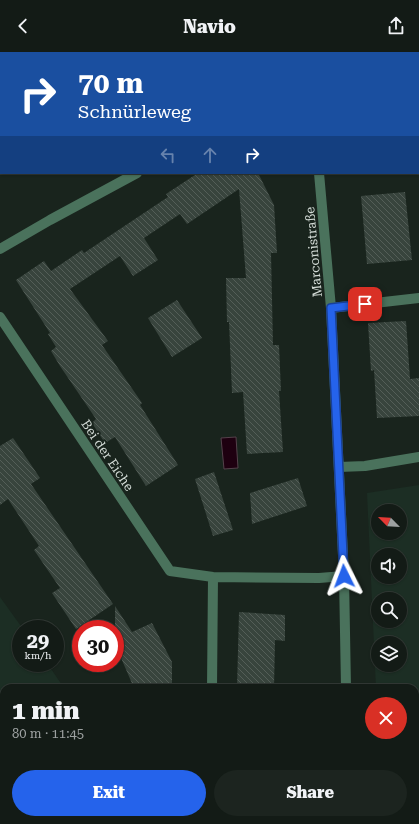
<!DOCTYPE html>
<html lang="en">
<head>
<meta charset="utf-8">
<style>
  body { margin:0; font-family:"Roboto Serif",serif; background:#1c241f; color:#f1f3f6; height:100vh; display:flex; flex-direction:column; font-size:15px; white-space:nowrap }
  * { box-sizing:border-box; margin:0 }
  p { font-size:13px; color:#9da1a1 }
  .icon { flex:none; width:22px; height:22px; fill:none; stroke:currentColor; stroke-width:2; stroke-linecap:round; stroke-linejoin:round }
  .map { position:relative; flex:1; overflow:hidden }
  .sheet { position:absolute; left:0px; top:632px; width:419px; height:140px; display:flex; flex-direction:column; background:#131b16; border-radius:12px 12px 0 0; box-shadow:0 1px 3px #0004,0 0 0 1px #323935 }
  .sheet>* { flex:none }
  .banner { position:absolute; left:0px; top:0px; width:419px; height:122px; box-shadow:0 1px 3px #0004,0 0 0 1px #323935; background:#1a4fa0; color:#fff; overflow:hidden }
  .needle { width:26px; rotate:294deg }
  .buttons { position:absolute; left:371px; top:452px; display:grid; gap:8px }
  .buttons a { display:grid; place-items:center; width:36px; height:36px; border-radius:50%; background:#131b16; box-shadow:0 1px 3px #0004,0 0 0 1px #323935; font-size:20px }
  .speed { position:absolute; left:12px; top:568px; display:flex; gap:8px; font-size:20px; font-weight:700; text-align:center }
  .speed>* { display:grid; place-content:center; width:52px; height:52px; border-radius:50%; background:#131b16; box-shadow:0 1px 3px #0004,0 0 0 1px #323935; line-height:1 }
  .speed small { font-size:10px; font-weight:400 }
  .speed .limit { border:6px solid #d22; background:#fff; color:#111 }
  .pin { position:absolute; display:grid; place-items:center; width:34px; height:34px; color:#fff; margin:-17px; border-radius:8px; box-shadow:0 2px 6px #0006 }
  .me { position:absolute; width:44px; margin:-22px; rotate:357deg; stroke-linejoin:round; filter:drop-shadow(0 0 3px #0008) }
  .turn { display:flex; align-items:center; gap:14px; height:84px; padding:0 12px; font-size:18px }
  .turn .icon { width:52px; height:52px; stroke-width:2.5 }
  .turn b { display:block; font-size:28px; line-height:34px }
  .lanes { display:flex; align-items:center; height:38px; padding:0 12px; background:#0003; justify-content:center; gap:20px; direction:ltr }
  .lanes .off { opacity:.35 }
  .round { display:grid; place-items:center; flex:none; width:42px; height:42px; border-radius:21px; background:#1c241f }
  .overview { display:flex; align-items:center; justify-content:space-between; height:68px; padding:0 12px }
  h1 { font-size:24px; font-weight:800; line-height:30px }
  .cta { display:flex; gap:8px; margin-top:auto; padding:8px 12px }
  .cta a { flex:1; height:46px; border-radius:24px; background:#2563eb; color:#fff; font-size:16px; font-weight:800; line-height:46px; text-align:center }
  .cta a+a { background:#1c241f; color:#f1f3f6 }
  header { display:flex; justify-content:space-between; align-items:center; height:52px; padding:0 12px; background:#131b16; font-size:18px; font-weight:800 }
  .map>svg:first-child { display:block }
  .built { fill:#1c2e24; fill-rule:evenodd }
  .water { fill:#1e0010; stroke:#54424b }
  .building { fill:url(#building-back-hatch) }
  .lines { fill:none; stroke-linecap:round; stroke-linejoin:round }
  .minor { stroke:#4a725c; stroke-width:10 }
  .route-casing { stroke:#184099; stroke-width:10 }
  .route { stroke:#2563eb; stroke-width:7 }
  .labels { text-anchor:middle; stroke-width:4; stroke-linejoin:round; paint-order:stroke }
  .street-label { font-size:13px; fill:#d3dbd6; stroke:#19241d }
</style>
</head>
<body>
<header><svg class="icon" aria-label="back" viewBox="0 0 24 24"><path d="M15 5l-7 7 7 7"/></svg>Navio<svg class="icon" aria-label="share" viewBox="0 0 24 24"><path d="M12 15V3M7 8l5-5 5 5M5 13v7h14v-7"/></svg></header>
<div class="map">
<svg width="419" height="772" viewBox="0 0 419 772">
  <defs>
    <pattern id="building-back-hatch" width="6" height="6" patternUnits="userSpaceOnUse"><rect width="6" height="6" fill="#38443d"/><path d="M-1 5l2 2M0 0l6 6M5-1l2 2" fill="none" stroke="#545e58"/></pattern>
  </defs>
  <rect width="100%" height="100%" fill="#19241d"/>
  <path class="built" d="M419,433V772H395L393,768H415V636H376L367,441ZM378,459H400V481H378ZM378,503H400V525H378ZM378,547H400V569H378ZM378,591H400V613H378Z
    M0,545L23,577H21V611H47L64,636H4V768H125V772H0Z"/>
  <path class="water" d="M236,385L238,416L224,417L221,386Z"/>
  <path class="building" d="M198,121H262L259,123L274,153L277,201H271L273,293H279L281,339H279L283,400L247,402L243,340L232,341L229,270H227L226,226H246L239,137L187,172L180,162L144,186L158,208L133,224L120,204L70,237L108,289L102,293L142,351L140,353L178,413L146,434L115,385L105,391L92,371L96,367L60,314L51,299L56,295L48,282L50,281L16,228L44,209L51,219L82,198L84,201L168,145L166,142Z
    M405,140L412,208L367,212L361,144Z
    M177,248L202,286L172,305L148,266Z
    M406,269L410,327L419,326V364L377,366L374,318L371,319L368,271Z
    M13,386L40,426L31,432L113,552L76,577L52,541L60,536L34,498L39,494L8,447L0,453V394Z
    M214,420L233,478L213,484L195,427Z
    M298,426L307,454L252,472L250,441Z
    M115,554L132,580L152,571L172,610V636H134L115,592Z
    M239,560L285,563V589L275,588L274,636H237Z"/>
  <g class="lines">
    <path class="minor" d="M288,0V1
      M36,1L37,0
      M382,1L384,0
      M0,28H1
      M319,121L331,256L344,524L346,636
      M0,197L50,168L137,121
      M331,256L419,246
      M0,265L170,519L213,525L319,526L344,524
      M339,415L365,414L419,405
      M212,636L213,525
      M0,757L4,759
      M26,768L35,772
      M350,768V772
      M210,772L211,768"/>
  </g>
  <g class="lines">
    <defs>
      <path id="route" d="M344,524L331,256L365,252"/>
    </defs>
    <use href="#route" class="route-casing"/>
    <use href="#route" class="route"/>
  </g>
  <g class="labels">
    <g class="street-label">
      <text transform="translate(313 200) rotate(-95)" y="5">Marconistraße</text>
      <text transform="translate(108 403) rotate(56)" y="5">Bei der Eiche</text>
    </g>
  </g>
</svg>
<div class="buttons">
<a><svg class="needle" viewBox="-14 -14 28 28"><path d="M0-13l5 13h-10z" fill="#e53935"/><path d="M0 13l5-13h-10z" fill="#9da1a1"/></svg></a>
<a><svg class="icon" aria-label="sound" viewBox="0 0 24 24"><path d="M4 9h4l5-4v14l-5-4H4zM17 9q2 3 0 6"/></svg></a>
<a><svg class="icon" aria-label="search" viewBox="0 0 24 24"><circle cx="10" cy="10" r="6"/><path d="M15 15l6 6"/></svg></a>
<a><svg class="icon" aria-label="layers" viewBox="0 0 24 24"><path d="M12 4l9 5-9 5-9-5zM3 14l9 5 9-5"/></svg></a>
</div>
<div class="speed"><div>29<small>km/h</small></div><div class="limit">30</div></div>
<div class="pin" style="left:365px;top:252px;background:#d93025"><svg class="icon" aria-label="arrive" viewBox="0 0 24 24"><path d="M6 21V4h12l-3 4 3 4H6"/></svg></div>
<svg class="me" style="left:344px;top:524px" viewBox="-20 -20 40 40"><path d="M0-17L14 15 0 8-14 15z" fill="#2563eb" stroke="#fff" stroke-width="4"/></svg>
<div class="banner">
<div class="turn"><svg class="icon" aria-label="right" viewBox="0 0 24 24"><path d="M7 20v-9h11M14 6l5 5-5 5"/></svg><div><b>70 m</b>Schnürleweg</div></div>
<div class="lanes"><svg class="icon off" aria-label="left" viewBox="0 0 24 24"><path d="M17 20v-9H6M10 6l-5 5 5 5"/></svg><svg class="icon off" aria-label="ahead" viewBox="0 0 24 24"><path d="M12 20V5M6 11l6-6 6 6"/></svg><svg class="icon" aria-label="right" viewBox="0 0 24 24"><path d="M7 20v-9h11M14 6l5 5-5 5"/></svg></div>
</div>
<section class="sheet">
<div class="overview"><div><h1>1 min</h1><p>80 m · 11:45</p></div><a class="round" style="background:#d93025;color:#fff"><svg class="icon" aria-label="close" viewBox="0 0 24 24"><path d="M6 6l12 12M18 6L6 18"/></svg></a></div>
<div class="cta"><a>Exit</a><a>Share</a></div>
</section>
</div>
</body>
</html>
